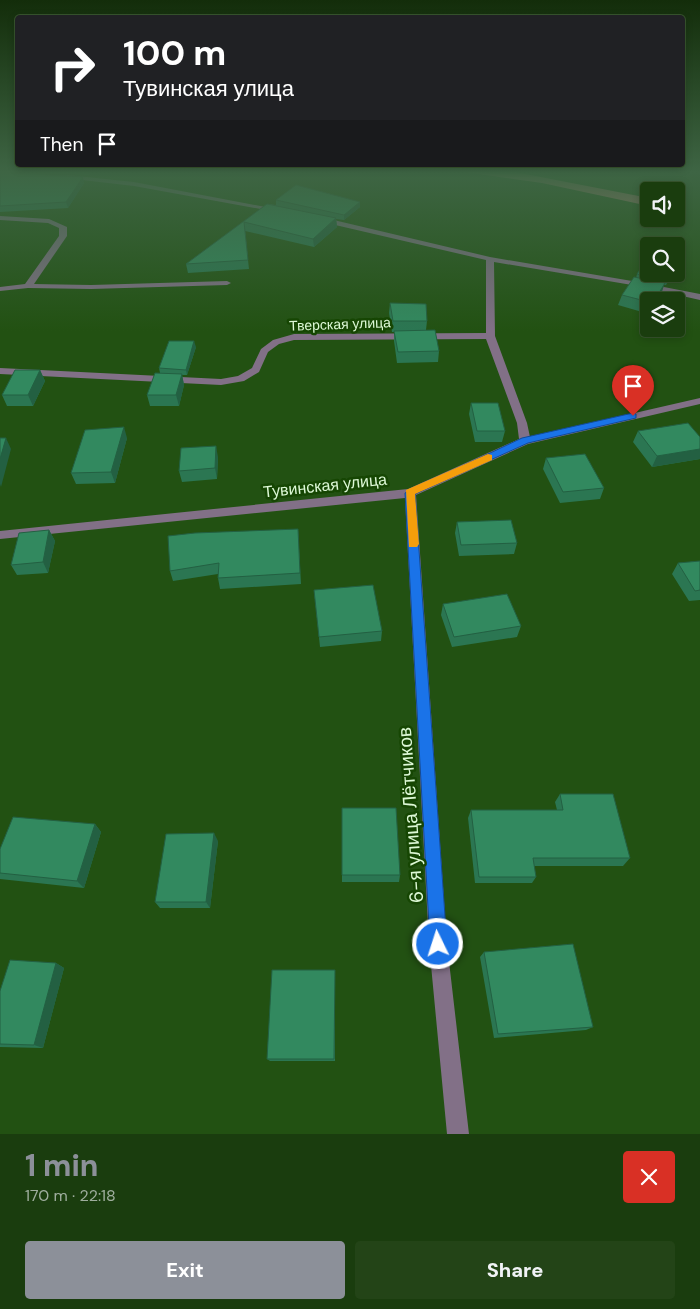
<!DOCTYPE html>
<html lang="en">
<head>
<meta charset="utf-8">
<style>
  body { margin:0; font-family:"DM Sans",sans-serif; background:#234417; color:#f1f3f6; height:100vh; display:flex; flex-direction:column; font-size:19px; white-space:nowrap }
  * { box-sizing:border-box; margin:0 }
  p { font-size:16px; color:#9fae9e }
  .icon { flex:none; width:28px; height:28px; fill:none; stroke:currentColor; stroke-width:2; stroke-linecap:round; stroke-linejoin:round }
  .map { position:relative; height:1134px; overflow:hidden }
  .panel { display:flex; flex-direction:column; background:#1a3d0e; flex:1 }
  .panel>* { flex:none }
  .top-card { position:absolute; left:15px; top:15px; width:670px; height:152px; border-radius:5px; box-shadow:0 2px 8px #0003,0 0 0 1px #38562e; background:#202124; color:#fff; overflow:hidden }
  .buttons { position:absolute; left:640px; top:182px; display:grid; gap:10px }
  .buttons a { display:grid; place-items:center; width:45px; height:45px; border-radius:5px; background:#1a3d0e; box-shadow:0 2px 8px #0003,0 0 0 1px #38562e; font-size:25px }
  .pin { position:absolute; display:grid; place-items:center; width:42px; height:42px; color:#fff; margin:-51px -21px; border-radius:50% 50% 50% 0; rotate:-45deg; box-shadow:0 0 5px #0007 }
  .pin .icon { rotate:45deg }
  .me { position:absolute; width:55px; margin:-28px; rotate:356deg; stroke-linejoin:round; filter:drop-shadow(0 0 4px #0008) }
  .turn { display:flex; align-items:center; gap:18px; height:105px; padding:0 25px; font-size:22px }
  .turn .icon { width:65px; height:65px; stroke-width:2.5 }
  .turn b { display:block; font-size:35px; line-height:42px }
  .then { display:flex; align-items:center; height:48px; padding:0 25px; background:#0003; gap:10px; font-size:19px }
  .round { display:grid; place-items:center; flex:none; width:52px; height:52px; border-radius:5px; background:#234417 }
  .overview { display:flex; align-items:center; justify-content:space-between; height:85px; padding:0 25px }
  h1 { font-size:30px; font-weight:800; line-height:38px; color:#8c9099 }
  .action { display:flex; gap:10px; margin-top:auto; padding:10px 25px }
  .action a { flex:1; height:58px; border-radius:5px; background:#8c9099; color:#fff; font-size:20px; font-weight:800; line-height:58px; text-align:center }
  .action a+a { background:#234417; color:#f1f3f6 }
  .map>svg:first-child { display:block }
  .water { fill:#c67f80 }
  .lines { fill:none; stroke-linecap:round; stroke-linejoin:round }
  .minor { fill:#827087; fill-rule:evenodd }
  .wall { fill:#2b7652 }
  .shaded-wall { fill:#236042 }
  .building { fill:#32895f; stroke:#236042 }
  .route { fill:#1a73e8; stroke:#114b97 }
  .slow { fill:#f59e0b }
  .labels { text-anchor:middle; stroke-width:5; stroke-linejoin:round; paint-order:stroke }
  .far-street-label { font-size:14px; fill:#ddf8d6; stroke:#164603 }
  .street-label { font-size:16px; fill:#ddf8d6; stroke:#164603 }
  .near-street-label { font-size:19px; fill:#ddf8d6; stroke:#164603 }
</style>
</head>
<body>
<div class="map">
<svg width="700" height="1134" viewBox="0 0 700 1134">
  <rect width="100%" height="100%" fill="#225112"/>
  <path class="water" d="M465,172H515L649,198V206L542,183Z"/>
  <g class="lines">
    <path class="minor" d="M67,175L134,182L281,210L277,212L134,186L65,178L64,177Z
      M0,216L49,219L67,227V236L34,284L91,285L227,281L231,283L227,285L91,289L28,288L0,291V287L25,284L59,236V228L48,223L0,220Z
      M321,217L490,257L638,282L700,294V300L638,286L494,262L495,336L527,423L530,437L700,398V404L528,444L416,495L447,944L469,1134H447L429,944L405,498L0,539V531L408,489L519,439L517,423L486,339L294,340L279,344L268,352L259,372L244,381L221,385L0,374V368L221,379L238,376L252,368L261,349L273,340L294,334L486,333V260L318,221V217Z"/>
  </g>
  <path class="wall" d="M0,172L84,183L68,208L0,212Z
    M34,172H91L89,175Z
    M276,200L360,207L344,220L336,219L337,227L314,247L245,231L249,269L188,273L186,264L267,204L276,205Z
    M637,274H673L666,285H664L661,294L657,301H649V314L618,305L622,295L636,278Z
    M390,303L427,321L426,330L439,351L438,362L397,363L394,341V332H392L389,313Z
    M196,347L187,375H182L184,385L179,406H150L147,395L160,373L159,368Z
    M40,370L45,381L33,406H7L2,395Z
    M471,403L505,431L502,442H475L469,414Z
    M638,431L700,437V459L652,467L633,442Z
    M127,438L115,483L76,484L71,473Z
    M218,457L217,479L182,482L179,471Z
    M546,458L604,488L600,499L560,503L543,469Z
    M457,522L517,543L514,554L459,556L455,533Z
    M298,529L301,584L220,589L218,578V574L173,581L170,571Z
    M49,530L55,541L48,573L17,575L11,565Z
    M700,561V600L689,601L672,574L678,563Z
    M314,590L382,631L381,641L320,647Z
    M443,604L521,626L517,637L452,647L441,615Z
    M560,794L630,858L623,866H534L536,877L532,883H475L468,818L471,810H557L555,802Z
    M342,808L400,875L399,882H342Z
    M95,824L101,832L84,888L0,879V873Z
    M218,841L210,908H160L155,902Z
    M484,952L593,1027L586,1030L494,1038L480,957Z
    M56,963L64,968L43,1048L0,1047V991Z
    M335,974V1061H270L267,1059Z"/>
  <path class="shaded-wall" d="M83,177L84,183L68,208L66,202Z
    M360,202V207L344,220V215Z
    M336,218L337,227L314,247L313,239Z
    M672,274H673L666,285L668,280Z
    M665,283L661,294L657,301H654Z
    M194,341L196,347L187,375L186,370Z
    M40,370L45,381L33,406L28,395Z
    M182,374L184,385L179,406L176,395Z
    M124,427L127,438L115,483L111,472Z
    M6,438L11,449L1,487L0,484V459Z
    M216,446L218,457L217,479L215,468Z
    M700,449V459L652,467L657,456Z
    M49,530L55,541L48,573L43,562Z
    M95,824L101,832L84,888L77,881Z
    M214,833L218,841L210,908L206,902Z
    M56,963L64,968L43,1048L34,1045Z"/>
  <path class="building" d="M0,172H2L83,177L66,202L0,206Z
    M296,185L360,202L344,215L276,200Z
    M267,204L336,218L313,239L244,222L248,260L186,264Z
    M647,259H649V274H672L668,280L637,274Z
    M634,277L665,283L654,301H649V302L622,295Z
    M390,303L426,304L427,321H393Z
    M435,330L439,351L398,352L394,331Z
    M169,341H194L186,370L159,368Z
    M15,370H40L28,395H2Z
    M155,373L182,374L176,395H147Z
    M471,403H498L505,431H477Z
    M688,423L700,437V449L657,456L638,431Z
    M124,427L111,472L71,473L85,430Z
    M0,438H6L0,459Z
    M216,446L215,468L179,471L181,448Z
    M585,454L604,488L563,492L546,458Z
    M511,520L517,543L461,545L457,522Z
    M298,529L300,573L218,578L219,563L170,571L168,536L195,533Z
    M49,530L43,562L11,565L19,533Z
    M700,561V590L695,591L678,563Z
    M373,585L382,631L319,637L314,590Z
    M507,594L521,626L454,637L443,604Z
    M560,794H613L630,858H533L536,877H479L471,810H563Z
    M342,808H396L400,875H342Z
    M13,817L95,824L77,881L0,873V849Z
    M214,833L206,902H155L166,834Z
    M573,944L593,1027L498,1034L484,952Z
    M10,960L56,963L34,1045L0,1044V991Z
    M272,970H335L334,1059H267Z"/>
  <linearGradient id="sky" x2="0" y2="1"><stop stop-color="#132d0a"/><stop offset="0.52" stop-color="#3e6544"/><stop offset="1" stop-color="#3e6544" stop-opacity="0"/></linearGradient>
  <rect width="700" height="331" fill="url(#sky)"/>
  <path class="route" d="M633,413L636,414V418L528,443L415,494L447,944L444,950L438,953L432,950L430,944L405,493L522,438Z"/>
  <path class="slow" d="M488,454L492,455V460L415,494L419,544L417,547H409L406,490Z"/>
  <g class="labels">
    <g class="far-street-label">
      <text transform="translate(340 324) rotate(-2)" y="5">Тверская улица</text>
    </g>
    <g class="street-label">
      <text transform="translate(325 485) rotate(-6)" y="6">Тувинская улица</text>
    </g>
    <g class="near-street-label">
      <text transform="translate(410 815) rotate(-94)" y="7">6-я улица Лётчиков</text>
    </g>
  </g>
</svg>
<div class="buttons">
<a><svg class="icon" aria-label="sound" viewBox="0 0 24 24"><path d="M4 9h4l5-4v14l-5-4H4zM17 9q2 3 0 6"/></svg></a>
<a><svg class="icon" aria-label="search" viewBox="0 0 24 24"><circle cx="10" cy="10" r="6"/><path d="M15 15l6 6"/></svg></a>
<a><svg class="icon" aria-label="layers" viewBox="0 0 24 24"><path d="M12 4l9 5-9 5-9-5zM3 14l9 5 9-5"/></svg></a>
</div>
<div class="pin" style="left:633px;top:416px;background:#d93025"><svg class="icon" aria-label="arrive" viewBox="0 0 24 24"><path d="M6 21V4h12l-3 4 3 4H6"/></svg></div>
<svg class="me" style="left:438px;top:944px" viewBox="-20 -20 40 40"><circle r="17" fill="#1a73e8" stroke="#fff" stroke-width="3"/><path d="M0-11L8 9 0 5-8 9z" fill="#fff"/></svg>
<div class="top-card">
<div class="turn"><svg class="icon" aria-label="right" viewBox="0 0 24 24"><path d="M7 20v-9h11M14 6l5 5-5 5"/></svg><div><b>100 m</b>Тувинская улица</div></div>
<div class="then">Then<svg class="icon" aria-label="arrive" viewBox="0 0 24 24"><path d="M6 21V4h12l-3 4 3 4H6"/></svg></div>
</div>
</div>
<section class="panel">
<div class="overview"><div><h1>1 min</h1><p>170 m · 22:18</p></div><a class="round" style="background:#d93025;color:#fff"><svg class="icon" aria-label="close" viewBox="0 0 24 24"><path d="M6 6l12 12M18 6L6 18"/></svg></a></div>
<div class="action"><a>Exit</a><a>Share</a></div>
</section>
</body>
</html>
